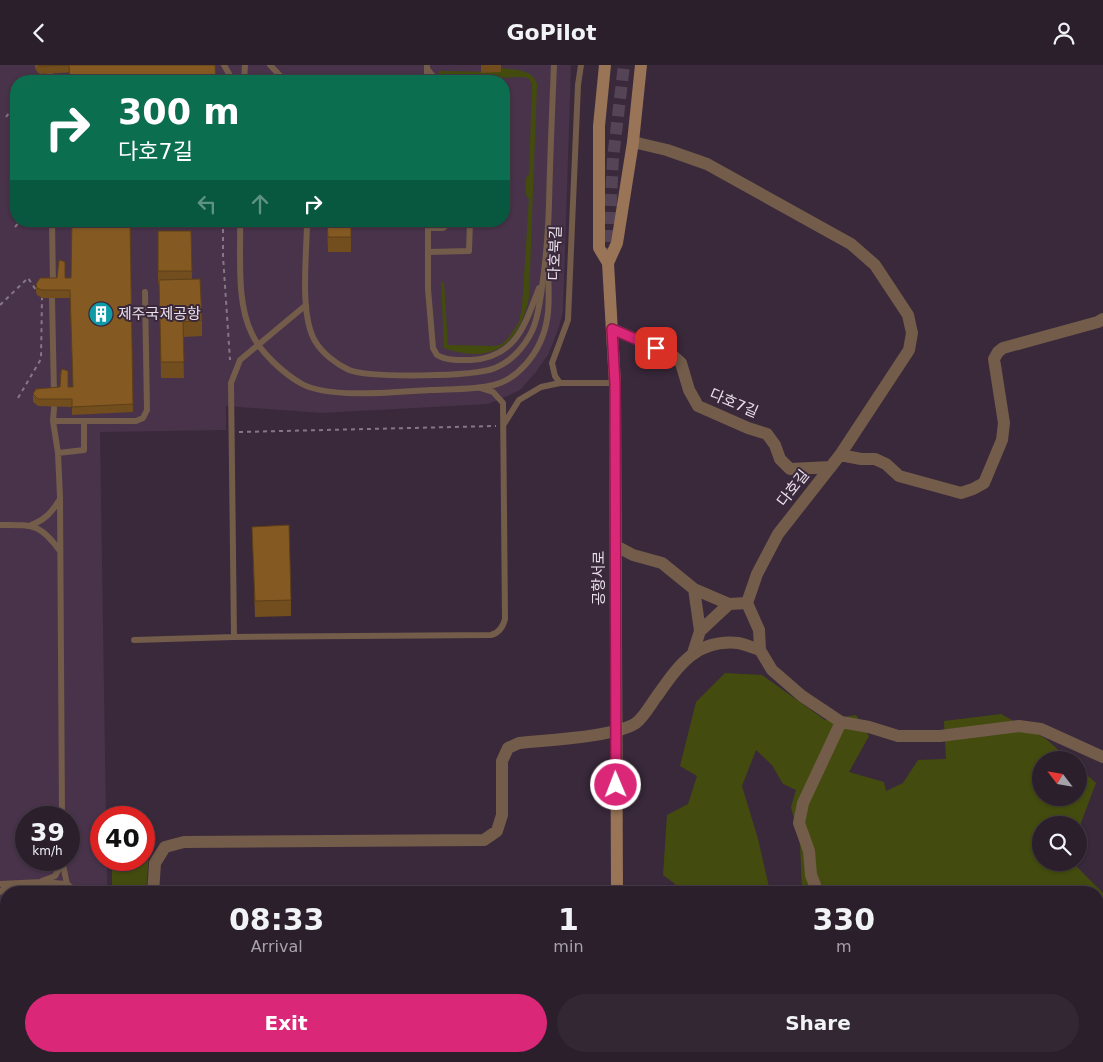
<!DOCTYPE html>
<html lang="en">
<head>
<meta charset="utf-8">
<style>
  body { margin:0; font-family:"DejaVu Sans","Noto Sans KR",sans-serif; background:#332734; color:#f1f3f6; height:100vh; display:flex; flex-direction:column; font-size:19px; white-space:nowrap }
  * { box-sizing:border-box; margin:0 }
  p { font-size:16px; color:#a6a2a9 }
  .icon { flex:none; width:28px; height:28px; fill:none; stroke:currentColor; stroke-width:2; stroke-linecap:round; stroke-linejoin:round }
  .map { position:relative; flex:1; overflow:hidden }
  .details { position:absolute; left:0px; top:821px; width:1104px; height:176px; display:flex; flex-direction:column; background:#2b1f2c; border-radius:20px 20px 0 0; box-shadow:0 1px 4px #0004,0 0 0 1px #473d48 }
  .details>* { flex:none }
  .hud { position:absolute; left:10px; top:10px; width:500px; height:152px; border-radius:20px; box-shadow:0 1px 4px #0004,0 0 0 1px #473d48; background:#0b6e4f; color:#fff; overflow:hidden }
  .needle { width:32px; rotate:301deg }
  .tools { position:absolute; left:1032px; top:686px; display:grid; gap:10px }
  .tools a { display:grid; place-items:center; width:55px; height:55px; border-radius:50%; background:#2b1f2c; box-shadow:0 1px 4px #0004,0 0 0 1px #473d48; font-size:25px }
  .speed { position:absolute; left:15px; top:741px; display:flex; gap:10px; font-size:25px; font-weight:700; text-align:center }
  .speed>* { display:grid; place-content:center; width:65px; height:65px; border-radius:50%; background:#2b1f2c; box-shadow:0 1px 4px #0004,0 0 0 1px #473d48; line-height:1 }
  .speed small { font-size:12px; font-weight:400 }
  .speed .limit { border:8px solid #d22; background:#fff; color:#111 }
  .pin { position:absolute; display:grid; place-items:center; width:42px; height:42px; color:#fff; margin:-21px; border-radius:10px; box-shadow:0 2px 8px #0006 }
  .me { position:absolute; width:55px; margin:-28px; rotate:359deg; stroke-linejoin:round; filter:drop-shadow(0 0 4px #0008) }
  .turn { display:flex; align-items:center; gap:18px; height:105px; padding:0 25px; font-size:22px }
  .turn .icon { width:65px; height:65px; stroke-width:2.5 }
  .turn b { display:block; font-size:35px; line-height:42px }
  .lanes { display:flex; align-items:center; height:48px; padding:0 25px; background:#0003; justify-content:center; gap:25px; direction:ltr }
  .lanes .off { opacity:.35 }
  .eta { display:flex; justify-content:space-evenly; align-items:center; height:85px; text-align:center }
  .eta b { font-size:30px; font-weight:700; line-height:35px }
  .primary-button { display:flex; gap:10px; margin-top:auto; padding:10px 25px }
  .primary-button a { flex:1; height:58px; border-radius:30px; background:#db2777; color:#fff; font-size:20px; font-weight:700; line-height:58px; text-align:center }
  .primary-button a+a { background:#332734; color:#f1f3f6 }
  header { display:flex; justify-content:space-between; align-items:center; height:65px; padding:0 25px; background:#2b1f2c; font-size:22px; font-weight:700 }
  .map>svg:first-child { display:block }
  .built { fill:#48334a; fill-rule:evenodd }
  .green { fill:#434c0e }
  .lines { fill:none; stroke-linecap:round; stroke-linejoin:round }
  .secondary-tunnel { stroke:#544455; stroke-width:12; stroke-dasharray:12 6; stroke-linecap:butt }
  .path { stroke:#857787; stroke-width:2; stroke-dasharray:4 4; stroke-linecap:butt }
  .lane { stroke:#735c4a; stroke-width:6 }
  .street { stroke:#735c4a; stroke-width:12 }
  .secondary { stroke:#997457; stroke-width:12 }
  .lane-bridge { stroke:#735c4a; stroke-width:6 }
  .wall { fill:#724d1d }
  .building { fill:#855a22; stroke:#5d3f18 }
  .route-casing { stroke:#8e194d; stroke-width:12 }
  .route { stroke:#db2777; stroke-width:9 }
  .labels { text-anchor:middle; stroke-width:4; stroke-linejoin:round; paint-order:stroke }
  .street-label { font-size:15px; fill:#eadfeb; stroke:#39293b }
  .poi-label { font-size:15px; fill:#eadfeb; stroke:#39293b; text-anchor:start }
</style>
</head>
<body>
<header><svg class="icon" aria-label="back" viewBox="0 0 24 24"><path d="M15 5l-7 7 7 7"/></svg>GoPilot<svg class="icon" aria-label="person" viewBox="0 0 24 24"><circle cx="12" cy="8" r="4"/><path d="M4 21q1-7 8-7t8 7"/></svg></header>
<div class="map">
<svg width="1103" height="997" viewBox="0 0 1103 997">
  <rect width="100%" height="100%" fill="#39293b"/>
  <path class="built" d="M0,0H571L563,246L559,262L549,288L536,307L520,325L505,332L488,339L322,348L226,341V365L100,367L106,752H101V795H107V827L6,828V991H106V997H0ZM16,16H504V156H16ZM26,752H69V795H26Z"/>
  <path class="green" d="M501,3C514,5 533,4 537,19L529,233C519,281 491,300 444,283L441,217H444L448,280L495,281L502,279L509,272L519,257L522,242L529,134L526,130V113L529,109L532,19L529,14L524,12L440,13L438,8L440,6L501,7Z
    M725,608L762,610L825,655L856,650L869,671L849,707L884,717L886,726L903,718L918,695L946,694L944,656L1001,649L1046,674L1070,695H1041V732H1079V703L1096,718L1079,763V760H1041V798H1073L1103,828V993L1098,988V828L802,827L800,778L791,742L796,725L783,719L772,700L756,685L742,721L758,774L769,822L755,827H671L675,819L663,810L667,750L688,739L697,711L680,701L696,637Z
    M144,762H151L146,827H112V795H144Z
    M794,991H907L909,997H793Z"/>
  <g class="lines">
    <path class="secondary-tunnel" d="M608,195L613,93L624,0"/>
    <path class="path" d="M35,16L41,9
      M6,52L16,39
      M223,156V191L230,295
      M15,162L20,156
      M0,240L28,213L36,225
      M18,333L41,294L42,233
      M239,367L496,361"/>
    <path class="lane" d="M270,0L285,16
      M427,0V16
      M581,0L578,20L568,255L552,298L555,311L560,318H614
      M427,4L437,16
      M50,8V16
      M244,16L245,0
      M52,156L53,220
      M307,156C307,188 299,249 315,276C322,288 336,299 349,305C370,313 474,312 495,303C511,297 525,281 532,266C538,253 540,237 542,222C546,195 548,168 549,140C550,93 552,47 554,0
      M428,156V224L433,283L437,290C447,296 460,295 471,295C517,292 525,259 539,223
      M428,163H443L451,156
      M428,187L469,186L470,156
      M52,233L54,329
      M306,240L240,295L231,318L234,572L491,570C499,568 503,562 505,554L503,338L493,327L480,323
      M54,343L53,356L58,388L60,432L62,752
      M53,356H136L143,353L147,345L145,227
      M504,359L519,335L541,322L560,318
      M58,388L84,385V356
      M0,460C33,460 40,458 60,486
      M31,460C45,455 52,447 60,434
      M134,575L234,572
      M42,816L55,811L62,798
      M0,819L41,817L67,819L62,795
      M67,819L78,828
      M0,827L10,819
      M349,991L352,997
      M89,997V991"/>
    <path class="street" d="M633,77L667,85L707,99L851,179L875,200L908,250L912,268L909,285L840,390L778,469L757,509L747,538L759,565L760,585L772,605L802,631L841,657L869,662L898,671H940L1019,661L1041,664L1103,692
      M612,264L671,289L681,298L689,325L698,341L748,363L767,369L775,380L780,394L790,404L831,402
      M840,390L861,394H875L886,399L899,411L961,428L973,424L984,418L1002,375L1004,358L994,294L998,287L1003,283L1098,257L1103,254
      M616,481L633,490L662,498L694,524L729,539L747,538
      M700,566L729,539
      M693,588L700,566L694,524
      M153,828L155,798L165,782L184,777L484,775L497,766L502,750V696L508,683L519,678C547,675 615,672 636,658C644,652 651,639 657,631C679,600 696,574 738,578C745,579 753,583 760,585
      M818,828L811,810L809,786L799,758L803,738L841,657
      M148,997L149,991
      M792,997V991"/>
    <path class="secondary" d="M605,0L599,61V183L608,198
      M617,828L615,319L608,198L617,178L633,77L641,0
      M619,991V997"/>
    <path class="lane-bridge" d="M224,0L233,16
      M240,156C241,191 236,237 252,269C260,287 284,309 302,319C330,334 398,327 430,325C451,324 474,325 494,320C506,317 518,308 526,299C555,266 549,229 547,188"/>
  </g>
  <path class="wall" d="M35,0H215L41,9L38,8L35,3Z
    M481,0H501V7L481,8Z
    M130,156L133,347L72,350V342L38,341L33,337V329L68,322H73L70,233H42L37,230L36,227V219L65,213H71Z
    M327,156H351V187H328Z
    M158,166H191L192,214L202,255V271L183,272L184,313H161L159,218H158Z
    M252,462L291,535V551L255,552Z"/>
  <path class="building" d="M38,0H215L216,16H70L69,0L41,1Z
    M72,156H130L133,339L72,342V334H38L33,329L36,324L60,322L61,307L62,304L68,306V322H73L70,225H42L37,223L36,219L40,213H57L59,196L60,195L65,197V213H71Z
    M327,156H351V172H328Z
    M158,166H191L192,206H158Z
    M200,214L202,255L183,257L184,297H161L159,215Z
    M289,460L291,535L255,536L252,462Z"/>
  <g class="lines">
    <defs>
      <path id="route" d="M616,720L615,319L612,264L656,283"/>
    </defs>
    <use href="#route" class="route-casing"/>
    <use href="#route" class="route"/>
  </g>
  <defs>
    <symbol id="building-disc" viewBox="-11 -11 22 22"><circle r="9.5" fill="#0f9aa8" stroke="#39293b"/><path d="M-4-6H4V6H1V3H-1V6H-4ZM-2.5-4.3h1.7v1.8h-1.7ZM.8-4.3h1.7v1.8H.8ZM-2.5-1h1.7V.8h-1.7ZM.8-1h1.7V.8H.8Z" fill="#fff"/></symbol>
  </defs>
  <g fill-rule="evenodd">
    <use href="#building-disc" x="87" y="235" width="28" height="28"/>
  </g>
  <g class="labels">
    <g class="street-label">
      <text transform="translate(555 188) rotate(-88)" y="5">다호북길</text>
      <text transform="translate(734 338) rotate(23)" y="5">다호7길</text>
      <text transform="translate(793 423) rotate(-52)" y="5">다호길</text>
      <text transform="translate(599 513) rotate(-90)" y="5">공항서로</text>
    </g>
    <g class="poi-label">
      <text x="118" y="254">제주국제공항</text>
    </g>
  </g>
</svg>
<div class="tools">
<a><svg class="needle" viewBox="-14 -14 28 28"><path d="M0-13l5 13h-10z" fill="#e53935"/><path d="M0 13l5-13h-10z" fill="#a6a2a9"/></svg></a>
<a><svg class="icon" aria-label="search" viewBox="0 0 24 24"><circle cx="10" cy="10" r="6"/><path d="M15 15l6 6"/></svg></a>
</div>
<div class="speed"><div>39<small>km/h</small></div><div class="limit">40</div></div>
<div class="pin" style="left:656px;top:283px;background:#d93025"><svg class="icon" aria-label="arrive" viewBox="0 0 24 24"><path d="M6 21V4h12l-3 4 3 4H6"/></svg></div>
<svg class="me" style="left:616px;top:720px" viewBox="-20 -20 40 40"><circle r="17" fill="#db2777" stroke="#fff" stroke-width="3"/><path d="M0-11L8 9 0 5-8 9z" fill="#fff"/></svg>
<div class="hud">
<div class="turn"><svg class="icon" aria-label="right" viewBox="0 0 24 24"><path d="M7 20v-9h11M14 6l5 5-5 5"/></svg><div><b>300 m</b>다호7길</div></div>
<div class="lanes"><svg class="icon off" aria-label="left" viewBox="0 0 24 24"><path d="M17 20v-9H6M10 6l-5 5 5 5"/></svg><svg class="icon off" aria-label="ahead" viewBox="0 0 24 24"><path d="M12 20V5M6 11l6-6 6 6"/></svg><svg class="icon" aria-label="right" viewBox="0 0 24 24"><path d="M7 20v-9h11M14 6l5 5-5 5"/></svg></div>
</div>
<section class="details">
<div class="eta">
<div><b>08:33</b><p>Arrival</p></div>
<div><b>1</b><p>min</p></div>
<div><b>330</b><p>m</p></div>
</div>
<div class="primary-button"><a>Exit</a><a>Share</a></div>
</section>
</div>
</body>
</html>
